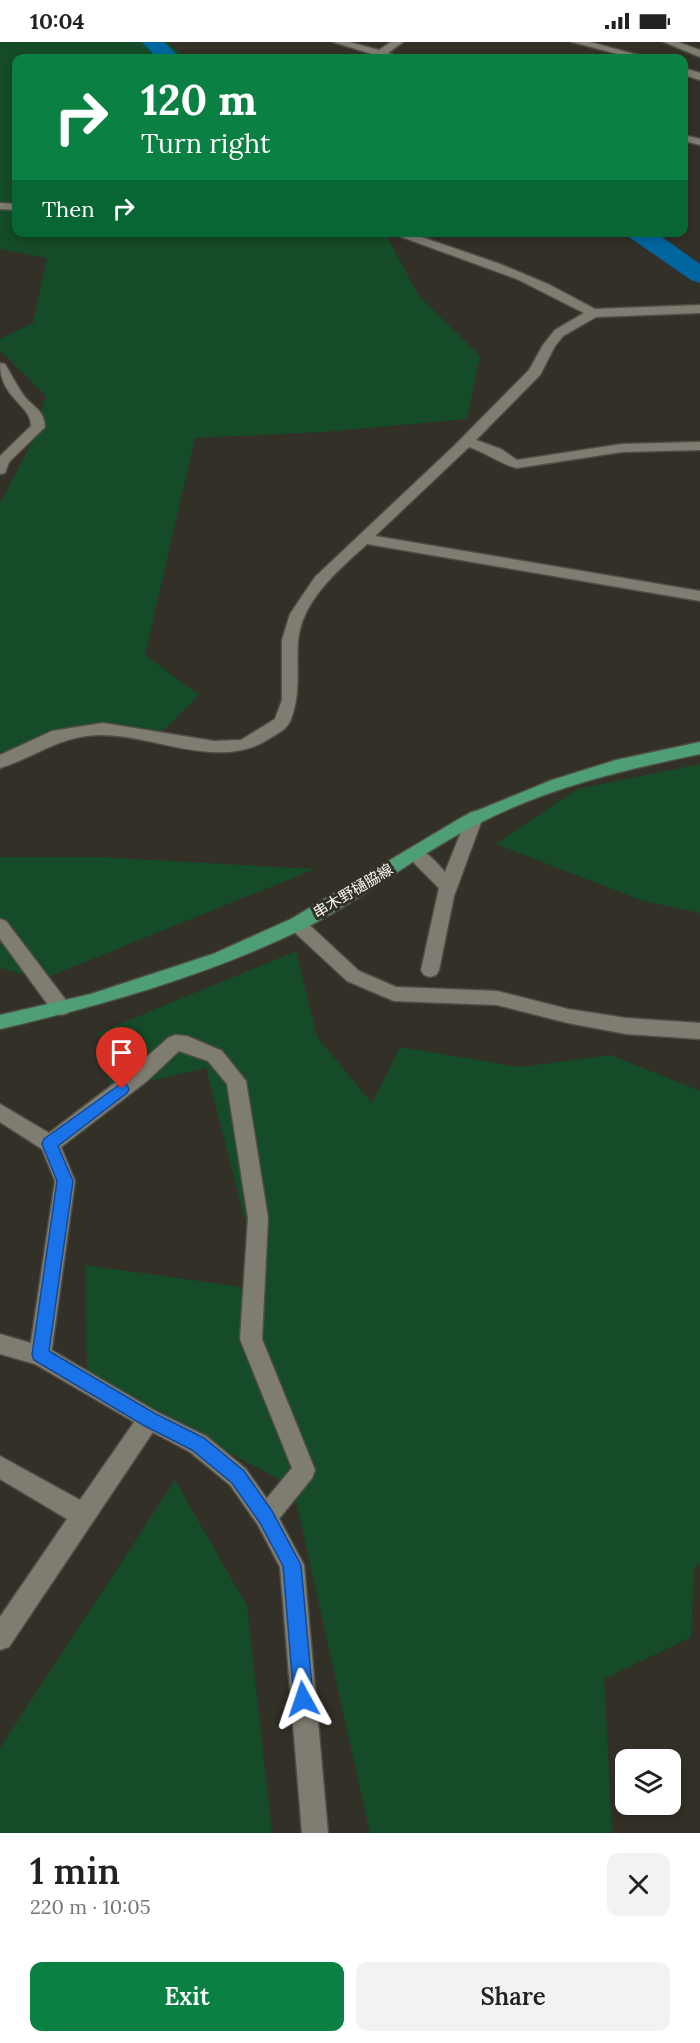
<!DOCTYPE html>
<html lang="en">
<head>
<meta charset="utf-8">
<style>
  body { margin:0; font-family:Lora,"Noto Sans JP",serif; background:#f2f2f2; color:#222; height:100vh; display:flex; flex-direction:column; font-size:22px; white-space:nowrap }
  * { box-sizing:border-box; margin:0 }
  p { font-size:20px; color:#767676 }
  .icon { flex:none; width:33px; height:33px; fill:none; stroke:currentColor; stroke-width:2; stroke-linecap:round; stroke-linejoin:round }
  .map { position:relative; height:1791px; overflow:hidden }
  .drawer { display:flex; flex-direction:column; background:#fff; flex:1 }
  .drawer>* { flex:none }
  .guide { position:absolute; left:12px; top:12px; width:676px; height:183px; border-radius:12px; box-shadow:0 3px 9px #0003; background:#0b8043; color:#fff; overflow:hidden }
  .controls { position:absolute; left:615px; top:1707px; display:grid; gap:12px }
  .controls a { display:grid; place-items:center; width:66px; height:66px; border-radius:12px; background:#fff; box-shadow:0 3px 9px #0003; font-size:30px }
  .pin { position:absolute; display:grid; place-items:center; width:51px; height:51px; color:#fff; margin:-62px -26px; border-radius:50% 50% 50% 0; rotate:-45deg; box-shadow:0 0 6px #0007 }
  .pin .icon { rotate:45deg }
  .me { position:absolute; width:66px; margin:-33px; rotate:355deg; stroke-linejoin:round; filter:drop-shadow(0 0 4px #0008) }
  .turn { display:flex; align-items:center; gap:21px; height:126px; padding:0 30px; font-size:27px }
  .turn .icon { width:78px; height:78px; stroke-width:2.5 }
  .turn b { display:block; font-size:42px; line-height:51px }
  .then { display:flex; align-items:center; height:57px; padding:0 30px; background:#0003; gap:12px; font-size:22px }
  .round { display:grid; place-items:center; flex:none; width:63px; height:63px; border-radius:12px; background:#f2f2f2 }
  .headline { display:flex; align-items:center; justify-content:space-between; height:102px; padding:0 30px }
  h1 { font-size:36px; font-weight:600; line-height:45px }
  .action { display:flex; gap:12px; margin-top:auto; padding:12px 30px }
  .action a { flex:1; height:69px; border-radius:12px; background:#0b8043; color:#fff; font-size:24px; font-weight:600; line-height:69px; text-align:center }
  .action a+a { background:#f2f2f2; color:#222 }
  .status { display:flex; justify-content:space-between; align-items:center; height:42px; padding:0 30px; background:#fff; direction:ltr }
  .status svg { height:16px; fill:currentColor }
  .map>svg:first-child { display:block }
  .green { fill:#154b28 }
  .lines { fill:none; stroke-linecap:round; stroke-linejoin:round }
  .river { fill:#0066a0; fill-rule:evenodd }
  .minor-casing { stroke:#4f4d45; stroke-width:3 }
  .tertiary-casing { stroke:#4f4d45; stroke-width:3 }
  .primary-casing { stroke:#4f4d45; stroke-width:3 }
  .minor { fill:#7f7c71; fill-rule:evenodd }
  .tertiary { fill:#7f7c71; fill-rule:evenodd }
  .primary { fill:#4e9f75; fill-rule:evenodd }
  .route { fill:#1a73e8; stroke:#114b97; stroke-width:1.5 }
  .labels { text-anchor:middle; stroke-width:6; stroke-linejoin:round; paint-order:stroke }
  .street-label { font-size:15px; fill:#f6f5ee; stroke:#333027 }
</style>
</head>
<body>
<div class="status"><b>10:04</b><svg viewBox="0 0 49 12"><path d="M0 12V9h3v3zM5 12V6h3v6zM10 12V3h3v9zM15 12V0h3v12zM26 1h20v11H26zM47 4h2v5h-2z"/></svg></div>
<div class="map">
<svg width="700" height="1791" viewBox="0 0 700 1791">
  <rect width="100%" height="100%" fill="#333027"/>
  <path class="green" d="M0,0H167L185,16H16V190L385,191L419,254L480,314L467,377L323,390L195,396L145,613L199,653L163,689L49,698L0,729V461L29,406L46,354L0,308V297L33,281L47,216L0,207Z
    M700,722V871L643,859L496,802L577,747Z
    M0,815H98L315,827L43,937L0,926Z
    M296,909L317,995L372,1061L400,1005L521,1025L611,1013L700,1049V1521L694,1526L691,1595L604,1637L612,1791H370L293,1445L87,1333L85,1223L263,1248L206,1026L111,1048L98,991Z
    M175,1438L247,1564L272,1791H0V1706Z"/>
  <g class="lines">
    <path class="river" d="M142,0H164L180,16H157Z
      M626,190H655L700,222V241L691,238L629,195Z"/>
    <defs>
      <path id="minor" d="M333,0H349L379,8L391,0H403L388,11L402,16H368L372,12Z
        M664,0H678L700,8V15Z
        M684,93L700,97V103L684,99Z
        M0,161L16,162V168L0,167Z
        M388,190H407L500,222L550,243L595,267L700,263V271L596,275L563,294L555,304L540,333L476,398L501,407L517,418L622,402L700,400V408L622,410L517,426C500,422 487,411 469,405L375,494L700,549V559L367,502C339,528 301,558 298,600C296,627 301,651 291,677C288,686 280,690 272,695C221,730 159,694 103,693C62,692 36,715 0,726V713L52,689L103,681L214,699L241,698L275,677L282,658V598L290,572L315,535L455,403L529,328L543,303L555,288L584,271L517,237Z
        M0,321L5,322C11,332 16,342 22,351C31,365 44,366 45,385L9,420L5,431L0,432V414L31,384C31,362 0,357 0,321Z
        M475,769L481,771L483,775L454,854L439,928L436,933L430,935L424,933L421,928L439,846L405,812L408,808C423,803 436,820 445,830L467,775L469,771Z
        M297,875L303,877L359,929L396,945L497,949L568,967L626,976L700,981V997L626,992L568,981L497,963L394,959L347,939L291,887L288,882L291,877Z
        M0,877L6,879L68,961L70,966L68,971L61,973L54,971L0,897Z
        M175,993L187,994L222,1009L246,1039L268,1176L262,1297L315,1428L312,1436L274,1483L266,1486L258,1483L254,1475L258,1467L292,1426L240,1297L248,1176L227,1042L208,1019L179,1009L147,1039L61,1105L75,1139L51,1313L48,1320L40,1323L32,1320L29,1313L55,1139L42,1107L0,1080V1062L49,1091L133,1027L168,996Z
        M149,1366L157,1370L160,1377L157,1384L9,1605L0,1608V1575L67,1477L0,1437V1414L80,1458L141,1370Z"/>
      <path id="tertiary" d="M572,0H590L649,16H633Z
        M684,26L700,31V38L684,33Z
        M0,1292L48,1306L157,1370L206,1394L246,1427L274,1467L304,1523L328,1791H302L280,1525L258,1483L230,1443L190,1410L141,1384L35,1322L0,1312Z"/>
      <path id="primary" d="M700,700V712C623,728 546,746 476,783C416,813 361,859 301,888C205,934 103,963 0,987V973L91,952L213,912L291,877L464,774L552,738L616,718Z"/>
    </defs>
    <use href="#minor" class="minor-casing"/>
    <use href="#tertiary" class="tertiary-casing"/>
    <use href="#primary" class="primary-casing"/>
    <use href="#minor" class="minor"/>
    <use href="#tertiary" class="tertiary"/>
    <use href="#primary" class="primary"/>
  </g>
  <path class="route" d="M122,1041L127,1043L129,1047L127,1051L58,1104L73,1139L49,1309L154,1371L204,1396L244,1429L272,1469L301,1523L313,1657L310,1664L303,1666L297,1664L294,1657L283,1524L260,1481L232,1441L192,1408L143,1383L34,1318L32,1313L57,1139L42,1102L44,1097Z"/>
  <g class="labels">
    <g class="street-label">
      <text transform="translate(353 849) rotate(-31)" y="5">串木野樋脇線</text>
    </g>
  </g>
</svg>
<div class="controls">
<a><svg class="icon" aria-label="layers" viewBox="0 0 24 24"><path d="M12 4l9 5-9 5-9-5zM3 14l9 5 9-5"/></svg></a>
</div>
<div class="pin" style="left:122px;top:1047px;background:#d93025"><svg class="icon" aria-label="arrive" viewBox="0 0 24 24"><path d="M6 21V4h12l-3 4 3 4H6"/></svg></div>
<svg class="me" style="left:303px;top:1657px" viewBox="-20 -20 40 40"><path d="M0-17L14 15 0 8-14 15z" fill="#1a73e8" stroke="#fff" stroke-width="4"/></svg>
<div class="guide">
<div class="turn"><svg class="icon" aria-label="right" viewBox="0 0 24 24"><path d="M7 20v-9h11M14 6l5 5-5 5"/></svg><div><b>120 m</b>Turn right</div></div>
<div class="then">Then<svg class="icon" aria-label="right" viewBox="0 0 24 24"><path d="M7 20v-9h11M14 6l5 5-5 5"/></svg></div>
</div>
</div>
<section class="drawer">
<div class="headline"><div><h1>1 min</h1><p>220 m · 10:05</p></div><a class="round"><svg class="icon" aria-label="close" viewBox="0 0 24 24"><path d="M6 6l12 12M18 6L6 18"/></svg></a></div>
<div class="action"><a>Exit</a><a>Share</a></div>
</section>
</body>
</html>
